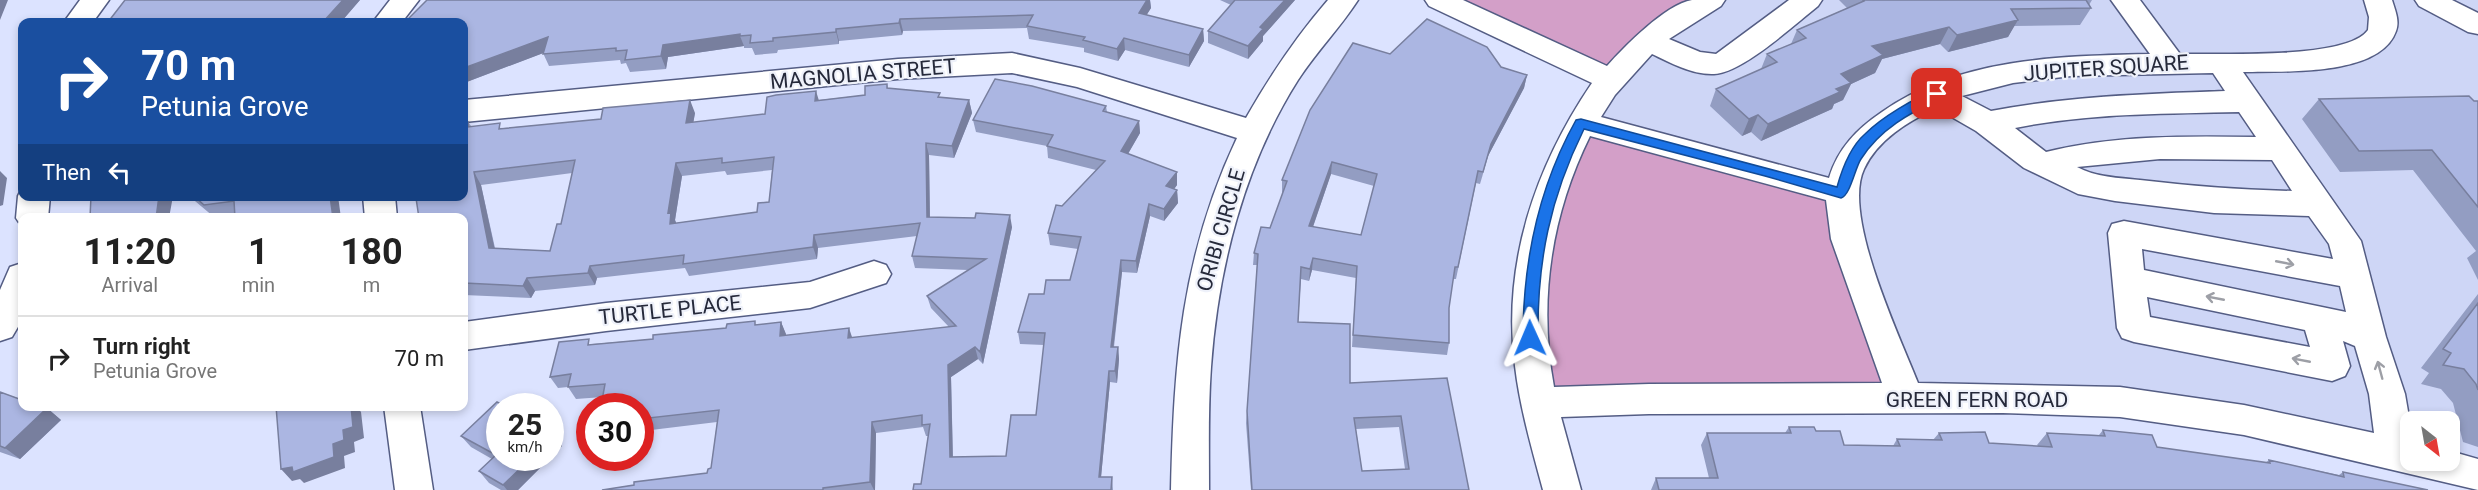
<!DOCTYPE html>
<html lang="en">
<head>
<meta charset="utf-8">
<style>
  body { margin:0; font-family:Roboto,sans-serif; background:#f6f6f6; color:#222; height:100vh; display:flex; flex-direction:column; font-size:22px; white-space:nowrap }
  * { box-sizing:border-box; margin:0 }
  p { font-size:20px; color:#767676 }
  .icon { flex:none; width:33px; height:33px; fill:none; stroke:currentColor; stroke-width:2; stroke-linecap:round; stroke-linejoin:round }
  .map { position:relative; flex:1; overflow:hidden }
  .panel { position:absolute; left:18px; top:213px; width:450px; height:198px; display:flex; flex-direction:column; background:#fff; border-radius:12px; box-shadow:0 3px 9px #0003 }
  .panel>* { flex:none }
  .hud { position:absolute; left:18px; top:18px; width:450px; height:183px; border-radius:12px; box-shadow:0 3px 9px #0003; background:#1a4fa0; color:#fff; overflow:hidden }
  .needle { width:39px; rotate:149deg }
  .fabs { position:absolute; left:2400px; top:411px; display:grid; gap:12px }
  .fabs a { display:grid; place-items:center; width:60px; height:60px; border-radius:12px; background:#fff; box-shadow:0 3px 9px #0003; font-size:30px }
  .speed { position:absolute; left:486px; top:393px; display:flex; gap:12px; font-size:30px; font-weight:700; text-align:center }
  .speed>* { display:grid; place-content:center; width:78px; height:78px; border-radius:50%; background:#fff; box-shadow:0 3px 9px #0003; line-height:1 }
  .speed small { font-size:15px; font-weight:400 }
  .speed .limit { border:9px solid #d22; background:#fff; color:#111 }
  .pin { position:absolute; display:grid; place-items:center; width:51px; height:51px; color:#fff; margin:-26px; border-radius:12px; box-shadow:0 3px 9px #0006 }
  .me { position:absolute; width:66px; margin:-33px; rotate:359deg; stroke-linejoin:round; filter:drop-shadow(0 0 4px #0008) }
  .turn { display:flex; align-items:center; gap:21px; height:126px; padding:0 24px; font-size:27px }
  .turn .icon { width:78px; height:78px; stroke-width:2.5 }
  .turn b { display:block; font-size:42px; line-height:51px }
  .then { display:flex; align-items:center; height:57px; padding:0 24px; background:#0003; gap:12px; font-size:22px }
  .eta { display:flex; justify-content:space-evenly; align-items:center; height:102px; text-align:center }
  .eta b { font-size:36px; font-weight:700; line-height:42px }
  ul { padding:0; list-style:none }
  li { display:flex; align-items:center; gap:18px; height:84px; padding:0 24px; border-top:2px solid #e0e0e0 }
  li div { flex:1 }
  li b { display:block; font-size:22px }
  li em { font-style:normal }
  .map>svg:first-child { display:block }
  .built { fill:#ced6f6 }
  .green { fill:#d39fc8 }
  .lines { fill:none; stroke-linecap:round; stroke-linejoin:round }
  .minor-casing { stroke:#545d84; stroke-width:3 }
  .minor { fill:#fff; fill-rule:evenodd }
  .wall { fill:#939dc2; fill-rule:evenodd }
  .shaded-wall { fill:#787f9e }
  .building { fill:#abb6e2; stroke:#787f9e; stroke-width:1.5; fill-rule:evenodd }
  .oneway { stroke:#9d9fa6 }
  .route { fill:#1a73e8; stroke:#114b97; stroke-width:1.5 }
  .labels { text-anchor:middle; stroke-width:4.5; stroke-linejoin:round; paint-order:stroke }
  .street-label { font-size:21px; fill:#25293a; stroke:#eef1fa }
</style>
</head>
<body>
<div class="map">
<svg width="2478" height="490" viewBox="0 0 2478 490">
  <rect width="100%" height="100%" fill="#dce3ff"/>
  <path class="built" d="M1713,0H2478V474L2450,460V422H2410V457L2245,420L1906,399L1581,124L1591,108Z"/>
  <path class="green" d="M1436,0H1713L1611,80Z
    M1581,124L1840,194L1906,399L1539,402L1530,325Z"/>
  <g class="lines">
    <defs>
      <path id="minor" d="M80,0H109L93,22H64Z
        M390,0H419L402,22H373Z
        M1328,0H1358C1340,28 1316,52 1298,80C1244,165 1218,268 1211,367C1208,408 1209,449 1209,490H1171C1174,362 1181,257 1237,138L1077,87L1012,73L898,79L464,122V100L898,59L1012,53L1080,68L1246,118C1270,76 1296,37 1328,0Z
        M1425,0H1463L1607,66C1624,47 1666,4 1692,0C1702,0 1714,0 1725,0L1721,6L1669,39L1700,52L1716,54L1789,0H1822L1818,6C1794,25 1742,73 1714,74C1693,75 1671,63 1652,54L1615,95L1601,117L1829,178C1838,148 1857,129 1882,112C1959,58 2059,56 2150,54L2111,0H2140L2180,54C2217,53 2347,60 2368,30L2369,17L2364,0H2392C2395,10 2400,21 2396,31C2380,77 2283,71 2243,72L2361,241L2386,337L2405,394L2410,423V460H2450V451L2478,459V490L2244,435L2120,417L2003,413L1649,414L1561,417L1581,490H1543C1532,449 1520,408 1515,366C1502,264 1535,167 1592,83L1429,6ZM2213,73L2225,91C2146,94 2069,96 1991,111L1962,96L2013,83L2071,76ZM1936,108L1976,131L2024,168L2078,194L2115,201L2214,213L2309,216L2329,244L2333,259L2124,221L2112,224L2108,233L2117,328L2122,338L2134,342L2332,381L2345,376L2350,366L2343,341L2355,346L2369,394L2374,433L2244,405L2120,387L1918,383C1899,335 1842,215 1864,169C1878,139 1908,122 1936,108ZM2239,112L2256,137C2186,136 2115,135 2046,152L2015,128C2088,113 2164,114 2239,112ZM1590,136L1826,200L1831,239L1882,383L1649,384L1554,387C1538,301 1551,215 1590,136ZM2160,159L2272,160L2292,191C2241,190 2191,186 2140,180C2119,178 2095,177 2077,167ZM2142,249L2340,286L2346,312L2144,270ZM2147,297L2305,330L2310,347L2150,317Z
        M2415,0H2452L2478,13V34L2468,32L2419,6Z
        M22,188V196H50L48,218H22V227L16,218L18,196Z
        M363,196H395L397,218H365Z
        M874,261L886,265L891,274L886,283L810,308L606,331L464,350V322L606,303L810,282Z
        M22,263V320L12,337L0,341V290L10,267Z
        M384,406H420L433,490H395Z"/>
    </defs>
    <use href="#minor" class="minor-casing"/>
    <use href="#minor" class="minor"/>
  </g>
  <path class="wall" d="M125,0H360L341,22H108Z
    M427,0H1150L1151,8L1146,15L1203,29L1204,41L1189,67L1125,50L1118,61L1084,52V48L1029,39L1027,28L903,31L902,35L839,41V44L778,50L777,53L755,55L752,48H744V46L668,57L666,69L630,72L626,63L621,64L620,60L549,66L543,53L464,83Z
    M1220,0H1295L1263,36V41L1248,59L1208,43V31L1231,5Z
    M1839,0H2092L2089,5L2091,8L2080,25L2014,26L2008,37L1948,52L1940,44L1882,59L1875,73L1851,84L1843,100L1834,104L1832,109L1761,141L1751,132L1742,136L1710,106L1716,89L1761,69L1767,54L1791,44L1797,30L1847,8Z
    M1390,54L1501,67L1527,75L1524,88L1488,156L1480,184L1476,183L1456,279H1453L1449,308V343L1447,355L1352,347L1356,278L1312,270L1309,281L1301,279L1298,322L1350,383L1447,378L1469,490H1251L1246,423L1247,411L1257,265H1253L1254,253L1270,228L1283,192H1282V180ZM1331,174L1374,186L1361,235L1313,227ZM1399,427L1405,469L1362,471L1356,429Z
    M887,84L888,88L941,97L969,100L972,113L954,158L929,155L930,217L1012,227L983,364L978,359L951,377L953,457L1006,456L1036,415L1044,345L1020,344L1018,332L1044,294L1070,280L1078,249L1050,245L1048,233L1062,206L1096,170L1048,158L1047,146L976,132L973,120L1106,106L1107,112L1139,121L1140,133L1128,154L1177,172V185L1174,189L1177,190L1178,203L1164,221L1150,216L1137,273L1122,272L1114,347H1118L1119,359L1117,383L1110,382L1101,477H1112L1113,490H913L921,484L928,436H926L923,427L876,433L875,490H602L707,473L711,468L717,422L643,431L640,443V406L603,397L576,399L568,387L558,388L550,377L592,344L653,339L781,322L786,335L852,338L949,327L931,308L927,296L968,270L915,268L912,256L917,236L818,248L817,259L689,276L685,268L597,278L595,285L535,291L531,298L464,295V196L468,122L471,126L503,128L695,113L693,123L765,114L818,100L865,95ZM772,170L769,202L757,212L676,223L675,220L682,176L725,171L727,175ZM572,173L561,224L550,251L495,248L481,185Z
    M2319,99L2478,101V280L2467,258L2476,251L2413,170L2340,172L2302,119Z
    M189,196H338L214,217Z
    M2478,294V447L2463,442L2453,403L2441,389L2421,384L2429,373L2421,368Z
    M0,392L47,408L61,420L20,459L0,452Z
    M1789,427L1816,431L1844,445L1893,446L1897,439L1933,440L1939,433L1989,443L2038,446L2037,445L2047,433L2099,435L2103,430L2157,447L2265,463L2269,460L2339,475L2343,472L2428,490H1651L1656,478H1709L1701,445L1707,433H1785Z
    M554,434L562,446L518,490H501L489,483L479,471L492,459L471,447L461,436Z"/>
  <path class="shaded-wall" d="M0,0H8L0,20Z
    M343,0H360L341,22H323Z
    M1147,0H1150L1151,8L1140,26L1139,13Z
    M1285,0H1295L1263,36V41L1248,59V46L1260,27Z
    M900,19L903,31L902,35L899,23Z
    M2018,20L2008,37L1948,52L1957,35Z
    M1949,27L1940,44L1882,59L1875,73L1851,84L1843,100L1834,104L1832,109L1761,141L1768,124L1841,74L1872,46Z
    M836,29L839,41V44L836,32Z
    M1203,29L1204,41L1189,67V55Z
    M740,34V36L744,46L668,57L666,69L661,56L663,45Z
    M548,37L554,49L464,83V68Z
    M1124,38L1125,50L1118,61L1117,49Z
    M1527,75L1524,88L1488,156L1480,184L1491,144Z
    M816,91L820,104L815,101Z
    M690,100L695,113L691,136L686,123Z
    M969,100L972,113L954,158L952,146Z
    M1758,115L1751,132L1742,136L1749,119Z
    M1139,121L1140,133L1122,164L1121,151Z
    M926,143L929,155L930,229L927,217Z
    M1332,162L1331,174L1309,238V226Z
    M676,163L682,176L675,220L677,225L670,224L668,213Z
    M0,171L7,178L3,205L0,206Z
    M474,172L481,185L497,260L489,248Z
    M1177,172V185L1167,199L1166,186Z
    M1177,190L1178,203L1164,221V209Z
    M159,196H173L169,218H156Z
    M330,196H338L341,218H333Z
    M1149,204L1150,216L1137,273L1136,261Z
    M1010,215L1012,227L983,364L980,352Z
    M814,235L818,248L817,259L813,247Z
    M1313,258L1312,270L1309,281L1310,269Z
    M1121,260L1122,272L1112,359L1111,347Z
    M590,266L597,278L595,285L588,273Z
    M527,278L535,291L531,298L523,286Z
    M781,322L786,334L785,348L780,336Z
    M849,328L853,340L848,338Z
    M975,347L978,359L951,377L953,469L950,457L948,365Z
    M1118,347L1119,359L1117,383L1115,371Z
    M1109,371L1110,382L1100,488L1099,477Z
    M350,406H356L361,412L364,438L354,442L355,452L344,456L345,468L304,483L300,479L292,481L281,469L333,444L343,430Z
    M47,408L61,420L20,459L5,448Z
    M872,422L876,433L875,490H874L870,482Z
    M640,427L643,431L641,443L640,442Z
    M554,434L562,446L518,490H507L503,485L531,458H550V438Z"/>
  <path class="building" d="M125,0H343L323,22H263L265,20L209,19L206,22H108Z
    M427,0H1147L1139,13L1203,29L1189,55L1124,38L1117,49L1083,40L1085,37L1027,26L1033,15L900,19L899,23L836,29V32L773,38V41L750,43L751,35L740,36V34L663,45L661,56L625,60L627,50L616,51V48L543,54L548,37L464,68V22H410L408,19Z
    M1235,0H1285L1260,27L1263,29L1248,46L1208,31Z
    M1863,0H2086L2091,8L2011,9L2018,20L1957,35L1949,27L1872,46L1883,55L1841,74L1851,83L1836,89L1840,92L1768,124L1758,115L1749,119L1716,89L1777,62L1767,54L1806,38L1797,30L1864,1Z
    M1427,19L1487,47L1501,67L1527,75L1491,144L1483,172L1478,171L1458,267H1455L1449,308V343L1353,335L1357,266L1313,258L1310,269L1301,267L1298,322L1350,324V383L1447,378L1469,490H1252L1247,411L1258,254L1254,253L1261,227L1270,228L1287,181L1282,180L1310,110L1353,43L1390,54ZM1332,162L1377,174L1361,235L1309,226ZM1401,416L1409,469L1362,471L1354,418Z
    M995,79L1032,86L1106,106L1103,111L1139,121L1121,151L1177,172L1166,186L1177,190L1164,209L1149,204L1136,261L1121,260L1111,347H1118L1115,371H1109L1099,477H1112L1111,490H913L914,484H921L930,424L922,425V415L872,422L870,482L823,488V490H602L634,485V482L707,473L708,469L711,468L719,410L640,419V406H601L605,384L568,387L571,374L550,377L559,342L589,339L588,345L653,339V335L726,328L727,324L755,321V325L781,322L780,336L849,328L848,338L956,326L927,296L986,259L912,256L920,223L814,235L813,247L683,264L684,255L590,266L588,273L527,278L523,286L464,283V218H419L416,198L421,196H464V123L468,122V127L500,123L499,129L601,119L603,108L690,100L686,123L765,114L767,97L776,95L816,91L815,101L865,95V86L887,84V88L940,93L938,97L969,100L952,146L926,143L927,217L975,218L976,213L1010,215L980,352L975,347L948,365L950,457L1006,456L1011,415H1036L1045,333L1018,332L1029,294H1044L1046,280H1070L1081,237L1048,233L1056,205L1062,206L1105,161L1047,146L1053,135L973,120ZM774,157L769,202L758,203L757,212L670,224L671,212L668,213L676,163L722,158V163ZM575,160L561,224H557L550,251L489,248L474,172Z
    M2469,96L2474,101H2478V207L2432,150L2359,151L2319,99Z
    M91,196H159L156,218H90Z
    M194,196H330L333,218H235L234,201L204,205Z
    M2478,303V390L2476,384L2464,369L2443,365L2451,353L2443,349Z
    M0,392L22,400V406H42L47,408L5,448L0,446Z
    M497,402L505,406H500V458H531L503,485L479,471L496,455L461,436Z
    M276,406H351L353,427L343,430L344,440L333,444L334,457L293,472L292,467L281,469Z
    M1789,427H1814L1816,431H1840L1844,445L1900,446L1897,439L1942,440L1939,433L1985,432L1989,443L2052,447L2047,433L2105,436L2103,430L2152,435L2157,447L2270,463L2269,460L2344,477L2343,472L2428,490H1659L1656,478H1718L1707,433H1791Z"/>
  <defs><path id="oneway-shaft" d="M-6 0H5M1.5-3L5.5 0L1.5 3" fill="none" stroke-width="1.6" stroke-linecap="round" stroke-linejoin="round" transform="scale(1.5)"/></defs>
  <g class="oneway">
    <use href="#oneway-shaft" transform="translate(2285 263) rotate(11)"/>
    <use href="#oneway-shaft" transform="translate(2215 298) rotate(-169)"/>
    <use href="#oneway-shaft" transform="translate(2301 360) rotate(-169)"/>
    <use href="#oneway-shaft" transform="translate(2380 370) rotate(-105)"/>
  </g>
  <path class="route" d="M1937,90L1943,94L1941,98C1910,113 1880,129 1861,159C1855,168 1850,196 1841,198L1765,176L1584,129C1550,198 1537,261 1538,338L1535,342H1525L1523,338C1523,261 1538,188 1576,120L1581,119L1837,187C1842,169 1850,147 1865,134C1881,118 1915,97 1937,90Z"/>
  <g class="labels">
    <g class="street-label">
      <text transform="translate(2106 68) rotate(-4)" y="7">JUPITER SQUARE</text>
      <text transform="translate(863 74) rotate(-5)" y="7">MAGNOLIA STREET</text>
      <text transform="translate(1221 230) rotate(-74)" y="7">ORIBI CIRCLE</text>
      <text transform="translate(670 310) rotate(-6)" y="7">TURTLE PLACE</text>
      <text x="1977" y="407">GREEN FERN ROAD</text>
    </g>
  </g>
</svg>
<div class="fabs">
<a><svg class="needle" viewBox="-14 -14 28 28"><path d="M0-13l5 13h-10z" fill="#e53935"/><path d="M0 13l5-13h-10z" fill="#767676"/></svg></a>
</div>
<div class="speed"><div>25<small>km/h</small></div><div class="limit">30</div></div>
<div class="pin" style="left:1937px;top:94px;background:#d93025"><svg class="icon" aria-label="arrive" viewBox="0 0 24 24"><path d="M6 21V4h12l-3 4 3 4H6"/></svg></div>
<svg class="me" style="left:1530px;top:338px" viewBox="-20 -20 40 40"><path d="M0-17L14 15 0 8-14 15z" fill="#1a73e8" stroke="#fff" stroke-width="4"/></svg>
<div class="hud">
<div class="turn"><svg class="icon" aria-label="right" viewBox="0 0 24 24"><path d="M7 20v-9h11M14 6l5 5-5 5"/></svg><div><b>70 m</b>Petunia Grove</div></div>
<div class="then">Then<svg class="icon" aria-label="left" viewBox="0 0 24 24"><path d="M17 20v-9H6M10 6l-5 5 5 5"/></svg></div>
</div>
<section class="panel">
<div class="eta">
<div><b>11:20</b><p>Arrival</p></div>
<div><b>1</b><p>min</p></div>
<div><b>180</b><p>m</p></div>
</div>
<ul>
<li><svg class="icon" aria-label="right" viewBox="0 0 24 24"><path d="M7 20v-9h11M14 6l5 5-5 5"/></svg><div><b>Turn right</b><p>Petunia Grove</p></div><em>70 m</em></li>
</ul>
</section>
</div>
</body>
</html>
